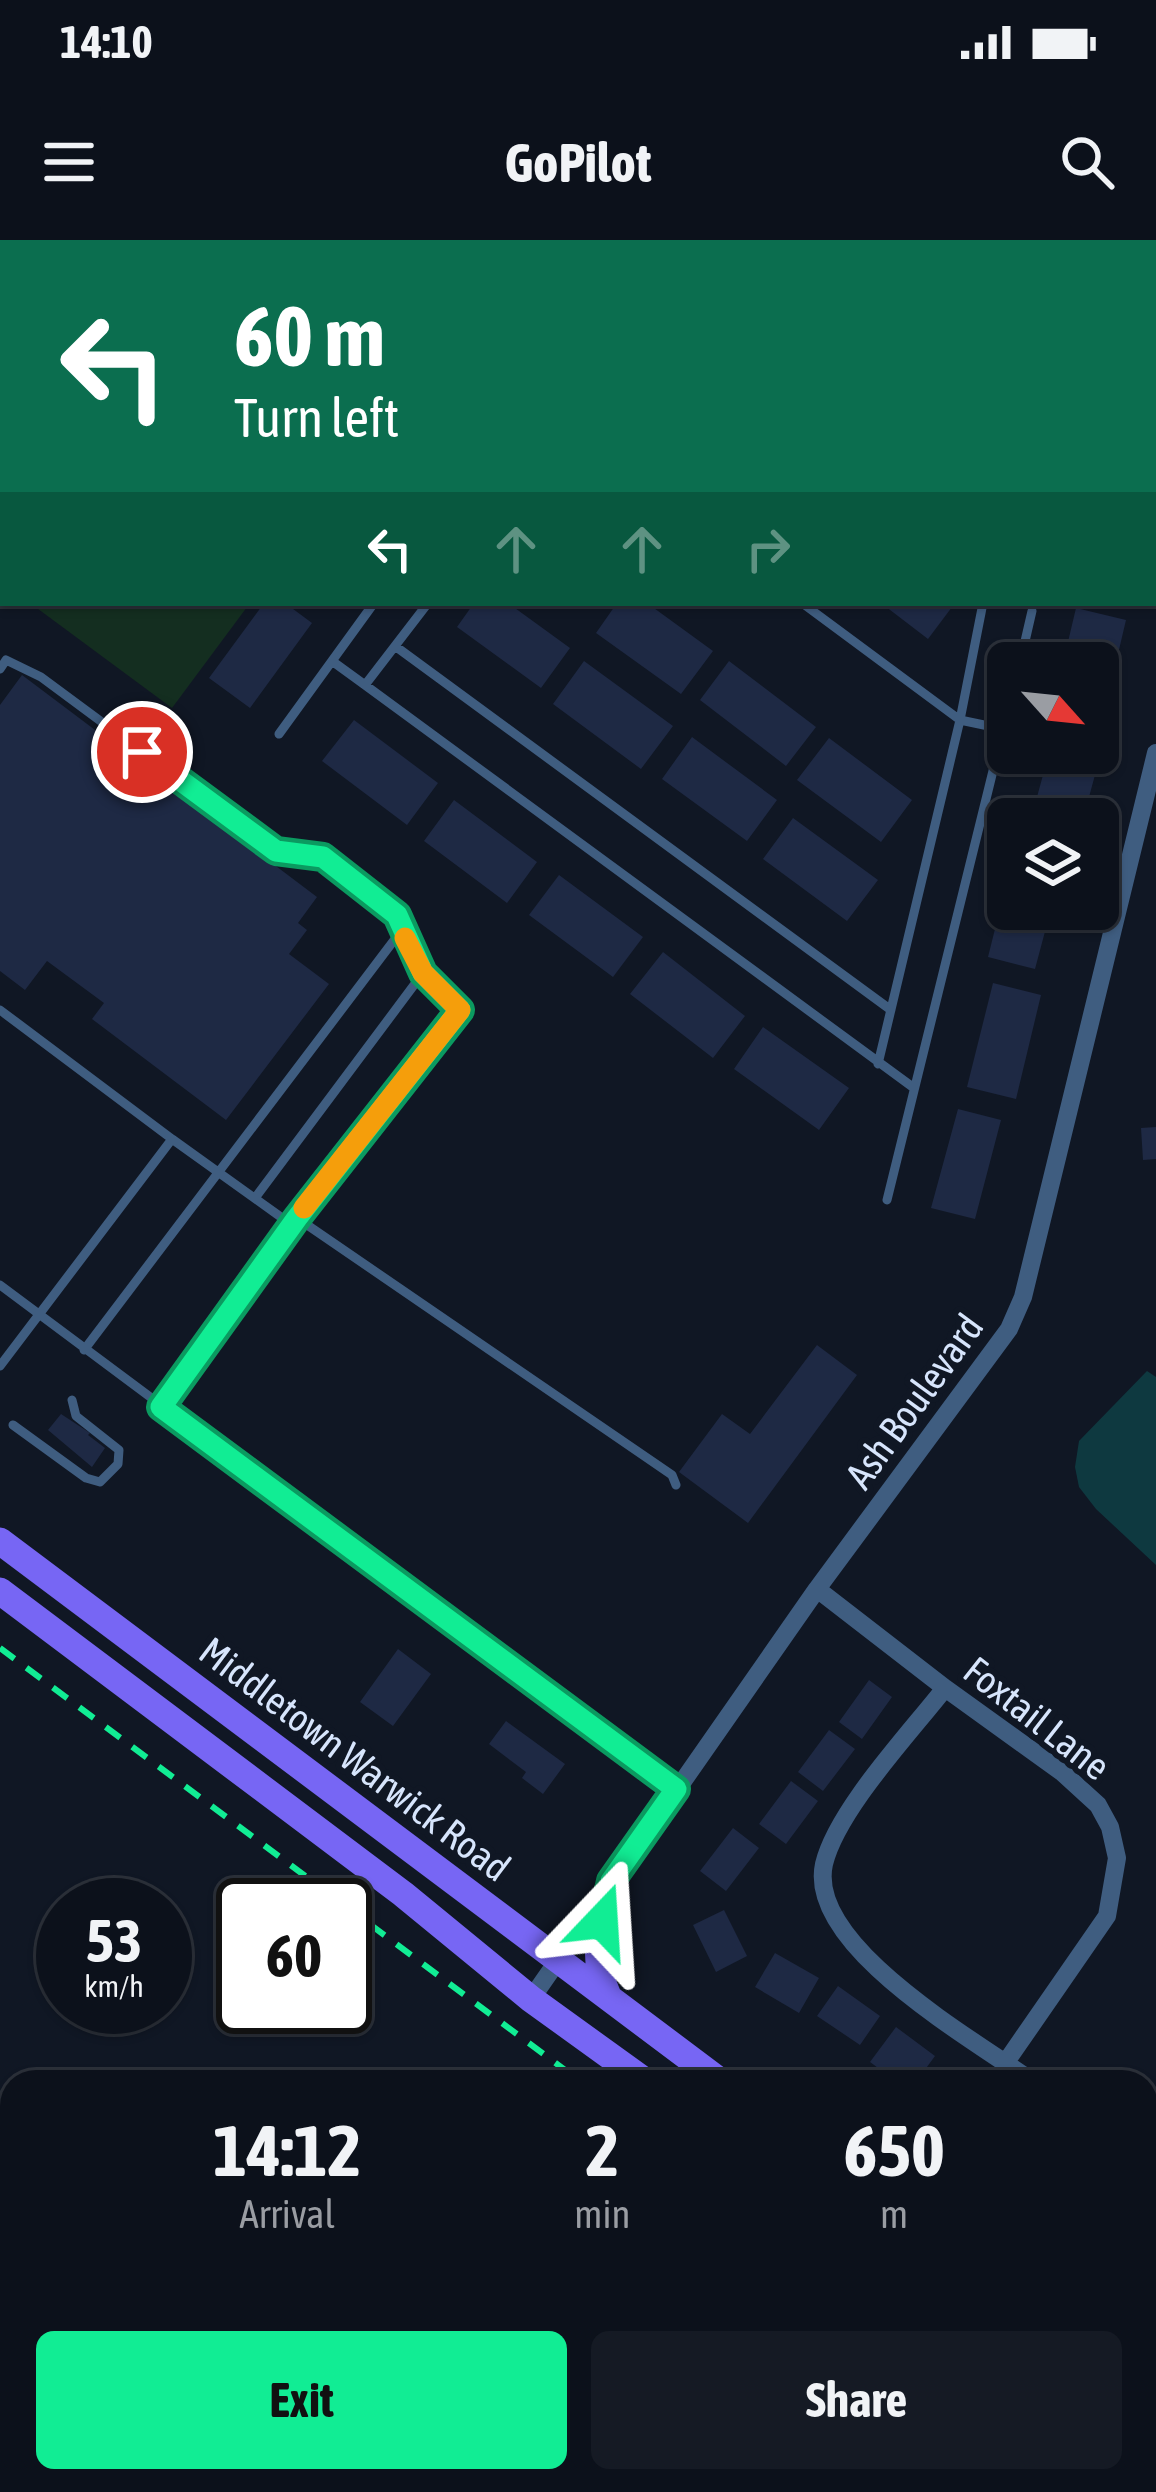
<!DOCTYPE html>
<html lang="en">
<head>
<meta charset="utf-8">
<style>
  body { margin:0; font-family:"Asap Condensed",sans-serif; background:#151a24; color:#f1f3f6; height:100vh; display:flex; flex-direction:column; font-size:45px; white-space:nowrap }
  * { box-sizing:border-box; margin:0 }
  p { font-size:39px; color:#9a9da3 }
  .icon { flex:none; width:66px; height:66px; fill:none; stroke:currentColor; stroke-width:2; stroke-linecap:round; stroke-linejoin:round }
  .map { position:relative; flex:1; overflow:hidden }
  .drawer { position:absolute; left:0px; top:1830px; width:1158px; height:423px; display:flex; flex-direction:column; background:#0c111b; border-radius:36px 36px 0 0; box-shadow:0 3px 9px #0004,0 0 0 3px #2c313a }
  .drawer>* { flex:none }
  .guide { position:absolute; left:0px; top:0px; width:1158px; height:366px; box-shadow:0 3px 9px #0004,0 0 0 3px #2c313a; background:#0b6e4f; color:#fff; overflow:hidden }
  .needle { width:78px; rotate:117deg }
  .buttons { position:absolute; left:987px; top:402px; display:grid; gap:24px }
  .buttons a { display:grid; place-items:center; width:132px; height:132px; border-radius:18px; background:#0c111b; box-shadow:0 3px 9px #0004,0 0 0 3px #2c313a; font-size:60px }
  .speed { position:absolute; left:36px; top:1638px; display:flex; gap:24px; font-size:60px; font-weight:700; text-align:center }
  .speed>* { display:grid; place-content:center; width:156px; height:156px; border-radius:50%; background:#0c111b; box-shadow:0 3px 9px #0004,0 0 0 3px #2c313a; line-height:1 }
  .speed small { font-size:30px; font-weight:400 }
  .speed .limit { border:6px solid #111; border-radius:18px; background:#fff; color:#111 }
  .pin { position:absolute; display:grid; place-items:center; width:102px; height:102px; color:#fff; margin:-51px; border:6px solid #fff; border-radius:50%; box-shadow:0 3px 12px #0007 }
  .me { position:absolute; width:132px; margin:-66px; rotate:20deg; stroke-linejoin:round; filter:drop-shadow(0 0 9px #0008) }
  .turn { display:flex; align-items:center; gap:42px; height:252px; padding:0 36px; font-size:54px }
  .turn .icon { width:156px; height:156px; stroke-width:2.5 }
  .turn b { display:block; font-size:84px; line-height:102px }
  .lanes { display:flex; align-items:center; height:114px; padding:0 36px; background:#0003; justify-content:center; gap:60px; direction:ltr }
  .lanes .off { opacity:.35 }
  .eta { display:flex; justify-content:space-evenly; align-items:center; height:204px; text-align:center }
  .eta b { font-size:72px; font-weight:700; line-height:84px }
  .primary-button { display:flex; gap:24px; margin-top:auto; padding:24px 36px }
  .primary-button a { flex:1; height:138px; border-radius:18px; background:#11ed94; color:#111; font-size:48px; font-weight:700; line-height:138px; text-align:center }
  .primary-button a+a { background:#151a24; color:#f1f3f6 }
  .status { display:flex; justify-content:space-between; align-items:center; height:84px; padding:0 60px; background:#0c111b; direction:ltr }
  .status svg { height:33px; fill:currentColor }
  header { display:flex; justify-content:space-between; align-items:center; height:156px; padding:0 36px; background:#0c111b; font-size:54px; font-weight:700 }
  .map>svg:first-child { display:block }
  .green { fill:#142e20 }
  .water { fill:#0e3940 }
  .building { fill:#1e2944 }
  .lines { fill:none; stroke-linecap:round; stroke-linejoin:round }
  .lane { stroke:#3f5d80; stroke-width:9 }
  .street { stroke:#3f5d80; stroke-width:18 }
  .primary { stroke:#7766f4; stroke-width:27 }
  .rail { stroke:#11ed94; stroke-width:6; stroke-dasharray:18 15; stroke-linecap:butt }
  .route-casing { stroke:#0b9a60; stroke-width:30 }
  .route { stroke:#11ed94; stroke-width:21 }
  .slow { stroke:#f59e0b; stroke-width:21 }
  .labels { text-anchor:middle; stroke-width:12; stroke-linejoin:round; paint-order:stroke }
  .street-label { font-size:39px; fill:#d7e5fc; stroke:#101724 }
</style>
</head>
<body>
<div class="status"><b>14:10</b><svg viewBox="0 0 49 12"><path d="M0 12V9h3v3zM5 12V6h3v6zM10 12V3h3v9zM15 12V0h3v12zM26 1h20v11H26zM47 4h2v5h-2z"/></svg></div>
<header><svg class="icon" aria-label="menu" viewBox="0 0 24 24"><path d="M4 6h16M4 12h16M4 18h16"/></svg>GoPilot<svg class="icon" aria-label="search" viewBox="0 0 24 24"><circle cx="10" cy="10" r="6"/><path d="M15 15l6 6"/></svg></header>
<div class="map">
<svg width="1156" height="2252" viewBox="0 0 1156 2252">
  <rect width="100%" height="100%" fill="#101724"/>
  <path class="green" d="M30,363H250L172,468Z"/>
  <path class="water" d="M1147,1131L1156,1137V1325L1096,1269L1079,1247L1075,1227L1079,1201Z"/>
  <path class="building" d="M264,363H285L312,383L250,468L209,438Z
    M474,363H508L570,408L541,448L457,387Z
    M617,363H647L713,411L681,454L596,393Z
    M881,363H955L928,399Z
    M1076,368L1126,380L1102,482L1098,481V423H1063Z
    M584,421L673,486L641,529L553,464Z
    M729,421L816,487L786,526L700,460Z
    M22,435L317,657L298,683L307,690L289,714L329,744L226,880L92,779L104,763L47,721L25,750L0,731V465Z
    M354,480L438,543L407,585L322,521Z
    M692,497L777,560L747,601L662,539Z
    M829,498L912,560L881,602L797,540Z
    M1049,513H1101L1083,579H1031Z
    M454,560L537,622L507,663L424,601Z
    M793,578L878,640L847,681L763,619Z
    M559,635L643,697L613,737L529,675Z
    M1006,645L1008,669H1051L1035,729L988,717Z
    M663,712L745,776L713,818L630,754Z
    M993,743L1041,755L1016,859L967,847Z
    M763,787L849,848L819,890L734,829Z
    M958,869L1001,880L975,979L931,968Z
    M1156,887V919L1143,920L1141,888Z
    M817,1105L857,1135L748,1283L679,1232L722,1174L750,1194Z
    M61,1174L90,1193L88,1195L105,1208L92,1227L48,1190Z
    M398,1409L431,1434L393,1486L360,1462Z
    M869,1440L892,1457L862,1499L839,1482Z
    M506,1481L565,1524L543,1554L522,1538L526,1532L489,1504Z
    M829,1490L855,1509L823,1551L798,1532Z
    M791,1541L818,1561L786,1604L759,1584Z
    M733,1588L759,1608L726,1651L700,1631Z
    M724,1670L747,1716L716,1732L693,1685Z
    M775,1713L819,1738L799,1773L755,1747Z
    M838,1746L880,1776L860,1805L817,1776Z
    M896,1787L935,1816L916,1842H897L870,1822Z"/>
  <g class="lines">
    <path class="lane" d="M802,363L960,480L1003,489
      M395,406L891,770
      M332,421L365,445L428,363
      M1020,423L1032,371
      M0,429L6,420L41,437L276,611L323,617L397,675L401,691L84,1110
      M365,445L914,848
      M279,494L374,363
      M0,770L172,899L0,1126
      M878,824L960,480L983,363
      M255,958L423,733
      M887,960L1008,470
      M297,978L672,1235L676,1245
      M292,985L459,769L423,733L401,691
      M0,1045L676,1549
      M161,1167L292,985L172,899
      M13,1185L86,1238L100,1242L118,1224L119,1210L76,1176L72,1160
      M0,2209L8,2213L12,2223
      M117,2241L118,2252
      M289,2241L304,2252
      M7,2252L12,2226
      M58,2252L60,2241
      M582,2252L585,2241
      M747,2252L749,2241"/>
    <path class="street" d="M631,0L635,3
      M830,0L833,3
      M1057,0L1069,3
      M141,3L142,0
      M707,3L709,0
      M858,3L862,0
      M1124,3L1125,0
      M0,222L3,218
      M1155,341H1156
      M817,1349L945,1448L1063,1533L1098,1565L1110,1587L1117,1618L1107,1676L1006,1822
      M945,1448C910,1493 837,1570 824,1624C806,1706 975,1800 1033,1842
      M531,1759L817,1349L1009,1089L1023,1057L1156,513
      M1146,1882L1156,1883"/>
    <path class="primary" d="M0,1301L721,1842
      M0,1351L403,1654L531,1759L646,1842
      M608,1756C590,1717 601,1682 611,1641
      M0,2161L12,2163
      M1146,2202L1156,2209
      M387,2241L440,2252"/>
    <path class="rail" d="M0,1408L581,1842
      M1115,2241L1130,2252"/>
  </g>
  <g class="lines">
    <defs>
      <path id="route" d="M142,512L276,611L323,617L397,675L423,733L460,770L297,978L161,1167L676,1549L611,1641L602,1681"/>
    </defs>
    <use href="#route" class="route-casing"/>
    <use href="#route" class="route"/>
    <path class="slow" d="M304,968L460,770L423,733L405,698"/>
  </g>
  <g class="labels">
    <g class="street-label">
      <text transform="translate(914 1161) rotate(-54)" y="14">Ash Boulevard</text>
      <text transform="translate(1037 1478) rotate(38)" y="14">Foxtail Lane</text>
      <text transform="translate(355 1519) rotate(37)" y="14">Middletown Warwick Road</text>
    </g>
  </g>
</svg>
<div class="buttons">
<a><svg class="needle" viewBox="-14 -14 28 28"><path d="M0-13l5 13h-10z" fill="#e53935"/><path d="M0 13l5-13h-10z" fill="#9a9da3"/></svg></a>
<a><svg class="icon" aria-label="layers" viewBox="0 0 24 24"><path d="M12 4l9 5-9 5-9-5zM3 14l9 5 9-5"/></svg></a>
</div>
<div class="speed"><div>53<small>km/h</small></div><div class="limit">60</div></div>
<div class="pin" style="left:142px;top:512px;background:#d93025"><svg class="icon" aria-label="arrive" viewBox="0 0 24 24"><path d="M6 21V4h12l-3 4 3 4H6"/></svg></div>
<svg class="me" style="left:602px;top:1681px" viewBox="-20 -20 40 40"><path d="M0-17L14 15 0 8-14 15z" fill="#11ed94" stroke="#fff" stroke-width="4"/></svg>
<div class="guide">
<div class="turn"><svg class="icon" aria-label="left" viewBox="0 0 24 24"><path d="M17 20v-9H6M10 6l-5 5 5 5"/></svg><div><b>60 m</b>Turn left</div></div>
<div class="lanes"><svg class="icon" aria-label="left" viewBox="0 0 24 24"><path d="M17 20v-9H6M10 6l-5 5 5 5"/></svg><svg class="icon off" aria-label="ahead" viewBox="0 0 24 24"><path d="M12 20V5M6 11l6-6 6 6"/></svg><svg class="icon off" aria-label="ahead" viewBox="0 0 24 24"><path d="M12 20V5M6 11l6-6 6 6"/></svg><svg class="icon off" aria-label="right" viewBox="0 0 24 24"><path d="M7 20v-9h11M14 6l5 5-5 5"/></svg></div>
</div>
<section class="drawer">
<div class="eta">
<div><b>14:12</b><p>Arrival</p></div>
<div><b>2</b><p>min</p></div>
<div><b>650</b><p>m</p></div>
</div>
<div class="primary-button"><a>Exit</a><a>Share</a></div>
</section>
</div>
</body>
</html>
